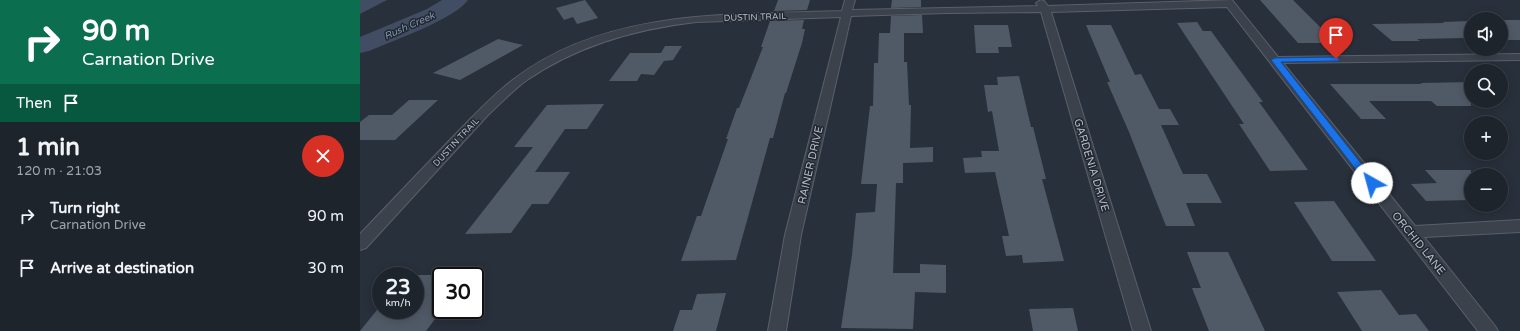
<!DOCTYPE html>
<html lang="en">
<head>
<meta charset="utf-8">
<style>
  body { margin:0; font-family:"Varela Round",sans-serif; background:#2b3038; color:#f1f3f6; height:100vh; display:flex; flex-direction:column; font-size:15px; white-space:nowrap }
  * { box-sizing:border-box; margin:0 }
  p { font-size:13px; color:#a1a4a9 }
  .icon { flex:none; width:22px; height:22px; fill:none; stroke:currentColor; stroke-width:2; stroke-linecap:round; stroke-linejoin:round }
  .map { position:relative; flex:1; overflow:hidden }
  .panel { display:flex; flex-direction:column; background:#1e242c; width:360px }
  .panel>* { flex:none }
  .top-card { background:#0b6e4f; color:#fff; overflow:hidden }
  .buttons { position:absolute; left:1104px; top:12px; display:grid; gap:8px }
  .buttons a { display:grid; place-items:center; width:44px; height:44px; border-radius:50%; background:#1e242c; box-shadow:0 2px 10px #0003,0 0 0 1px #3c4148; font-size:20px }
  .speed { position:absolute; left:12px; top:267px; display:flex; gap:8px; font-size:20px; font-weight:700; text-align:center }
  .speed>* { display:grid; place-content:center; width:52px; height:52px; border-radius:50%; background:#1e242c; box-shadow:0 2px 10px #0003,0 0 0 1px #3c4148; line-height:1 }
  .speed small { font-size:10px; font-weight:400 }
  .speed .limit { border:2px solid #111; border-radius:6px; background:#fff; color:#111 }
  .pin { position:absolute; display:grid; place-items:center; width:34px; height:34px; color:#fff; margin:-41px -17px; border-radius:50% 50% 50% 0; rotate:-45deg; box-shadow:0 0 4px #0007 }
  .pin .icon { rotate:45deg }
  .me { position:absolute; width:44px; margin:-22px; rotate:322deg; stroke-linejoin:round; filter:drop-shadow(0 0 3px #0008) }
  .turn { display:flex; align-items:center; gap:14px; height:84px; padding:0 16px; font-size:18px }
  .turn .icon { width:52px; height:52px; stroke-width:2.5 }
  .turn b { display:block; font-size:28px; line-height:34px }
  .then { display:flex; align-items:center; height:38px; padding:0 16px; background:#0003; gap:8px; font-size:15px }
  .round { display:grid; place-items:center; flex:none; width:42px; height:42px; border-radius:21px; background:#2b3038 }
  .summary { display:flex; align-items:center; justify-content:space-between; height:68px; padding:0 16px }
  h1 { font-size:24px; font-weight:700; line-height:30px }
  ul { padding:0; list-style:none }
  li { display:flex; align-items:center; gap:12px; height:52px; padding:0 16px }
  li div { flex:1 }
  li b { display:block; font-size:15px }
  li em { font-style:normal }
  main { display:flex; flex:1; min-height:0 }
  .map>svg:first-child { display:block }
  .water { fill:#404d62 }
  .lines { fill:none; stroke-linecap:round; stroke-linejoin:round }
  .river { fill:#404d62; fill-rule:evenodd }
  .building { fill:#505a67 }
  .street-casing { stroke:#59606a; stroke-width:2 }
  .street { fill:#3b424c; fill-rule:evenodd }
  .route { fill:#1a73e8; stroke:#114b97 }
  .labels { text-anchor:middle; stroke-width:3; stroke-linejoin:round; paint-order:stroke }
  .far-street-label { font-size:9px; fill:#b7bdc7; stroke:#202731 }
  .far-water-label { font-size:10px; font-style:italic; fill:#8393aa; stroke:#202731 }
  .street-label { font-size:11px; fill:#b7bdc7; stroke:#202731 }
</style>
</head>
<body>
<main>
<section class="panel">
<div class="top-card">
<div class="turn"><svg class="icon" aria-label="right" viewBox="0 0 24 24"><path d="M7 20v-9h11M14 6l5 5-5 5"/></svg><div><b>90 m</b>Carnation Drive</div></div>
<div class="then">Then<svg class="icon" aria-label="arrive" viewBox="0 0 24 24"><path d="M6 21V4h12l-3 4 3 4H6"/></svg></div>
</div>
<div class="summary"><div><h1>1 min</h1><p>120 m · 21:03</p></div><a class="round" style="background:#d93025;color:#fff"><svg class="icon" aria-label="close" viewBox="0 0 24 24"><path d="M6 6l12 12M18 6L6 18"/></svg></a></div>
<ul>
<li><svg class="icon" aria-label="right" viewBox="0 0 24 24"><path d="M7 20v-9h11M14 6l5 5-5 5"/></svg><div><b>Turn right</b><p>Carnation Drive</p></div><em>90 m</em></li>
<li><svg class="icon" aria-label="arrive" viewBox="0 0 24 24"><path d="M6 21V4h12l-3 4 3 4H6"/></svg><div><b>Arrive at destination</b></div><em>30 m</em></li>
</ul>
</section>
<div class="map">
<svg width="1160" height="331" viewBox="0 0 1160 331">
  <rect width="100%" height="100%" fill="#28303b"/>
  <path class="water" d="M0,0H27L0,14Z"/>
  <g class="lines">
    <path class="river" d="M82,0H108C95,19 32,41 9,51L0,53V37L67,9Z"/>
  </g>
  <path class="building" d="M225,0L238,18L217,24L213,17L204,20L196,8Z
    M418,0H450L447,10L414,11Z
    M532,0H561V7L531,8Z
    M900,0H933L976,43H938Z
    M562,15L563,33H544V62H547L549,105H551L550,148L573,147V162L543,163V183H536L533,273H560V264L586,265V293L555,292L553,329L481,328L492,255L496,213L515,212L517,184H501L510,106H513L514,63H518L519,33H530L531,16Z
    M444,20L442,29H445L442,43L426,93H425L413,138H410L376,260L321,261L337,216H341L368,139H366L377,108H379L403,47H401L410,21Z
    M1141,20H1160V40H1141Z
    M1111,21V42L1104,38L1057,39L1060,41H1032L1012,24L1085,23L1082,22Z
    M837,22L843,31H851L903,102H899L948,170L910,171L879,124H884L817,23Z
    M614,25H648L652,47H638L639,53H616Z
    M726,25H751L775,75L781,74L799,109H810L819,125H801L823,174H847L862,203H826L835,226H806L769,132L747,82H750Z
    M138,39L163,45L100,80L73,73Z
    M305,46H322L313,60L304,61L294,75L281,74L277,81H249L270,53H301Z
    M659,76L671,127H673L686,179H682L704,261L663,263L662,255L646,256L642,236H649L635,172L605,173L603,158L622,157L621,151H639L632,111L628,112L624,85H638L637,77Z
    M1111,82V106H1077L1071,101H1009L1026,119H1001L970,84H1062L1060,83Z
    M49,100H78L35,140H0V122L9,115H32Z
    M244,104L227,129H205L175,172H210L188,204H172L151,233L105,234L173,147H154L187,105Z
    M1065,170H1111V200L1066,201L1051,184L1077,183Z
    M974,201L1016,261H972L934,202Z
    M827,252H868L905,331H849L832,288H841Z
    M55,275H81V311L66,331H0L17,310H55Z
    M1021,290L1039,315L1056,314L1069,331H1002L977,292Z
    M366,293L356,331H313L320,310H332L337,294Z
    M713,308L718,331H673L669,309Z"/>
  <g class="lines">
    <defs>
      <path id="street" d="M485,0H495L492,10L678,6L676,3L681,0L684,1L688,6L872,0L918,57L1160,54V60L923,63L1055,226L1160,220V232L1064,237L1135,326L1138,331H1118L867,7L691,12L791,331H773L681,12L586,13L491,16L441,235L426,331H408L425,235L481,17L336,22C276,29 218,45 167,80C153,90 141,103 128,115L6,248L0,250V234C29,204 57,174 86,144C108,122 129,98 154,79C247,8 371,15 482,11Z"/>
    </defs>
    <use href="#street" class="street-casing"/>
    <use href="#street" class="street"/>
  </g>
  <path class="route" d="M976,57L979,58V61L921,62L1015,181L1017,183L1015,185H1008L911,60L915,58Z"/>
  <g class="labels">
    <g class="far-street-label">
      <text transform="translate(395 17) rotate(-2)" y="3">DUSTIN TRAIL</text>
      <text transform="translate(96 142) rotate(-47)" y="3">DUSTIN TRAIL</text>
    </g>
    <g class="far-water-label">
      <text transform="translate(49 25) rotate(-24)" y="4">Rush Creek</text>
    </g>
    <g class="street-label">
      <text transform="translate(450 165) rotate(-77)" y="4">RAINER DRIVE</text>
      <text transform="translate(732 165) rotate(73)" y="4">GARDENIA DRIVE</text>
      <text transform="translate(1059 243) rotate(51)" y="4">ORCHID LANE</text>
    </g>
  </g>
</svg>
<div class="buttons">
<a><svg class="icon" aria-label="sound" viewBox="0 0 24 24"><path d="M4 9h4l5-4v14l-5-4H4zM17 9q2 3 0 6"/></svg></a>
<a><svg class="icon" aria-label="search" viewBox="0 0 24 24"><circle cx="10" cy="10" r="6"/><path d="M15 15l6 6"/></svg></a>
<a>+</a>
<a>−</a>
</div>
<div class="speed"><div>23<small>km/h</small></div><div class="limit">30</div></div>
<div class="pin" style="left:976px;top:59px;background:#d93025"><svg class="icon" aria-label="arrive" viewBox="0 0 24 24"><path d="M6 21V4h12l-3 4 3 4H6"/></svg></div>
<svg class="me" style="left:1012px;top:183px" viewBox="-20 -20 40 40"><circle r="19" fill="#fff"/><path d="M0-13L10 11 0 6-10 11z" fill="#1a73e8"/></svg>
</div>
</main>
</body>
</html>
